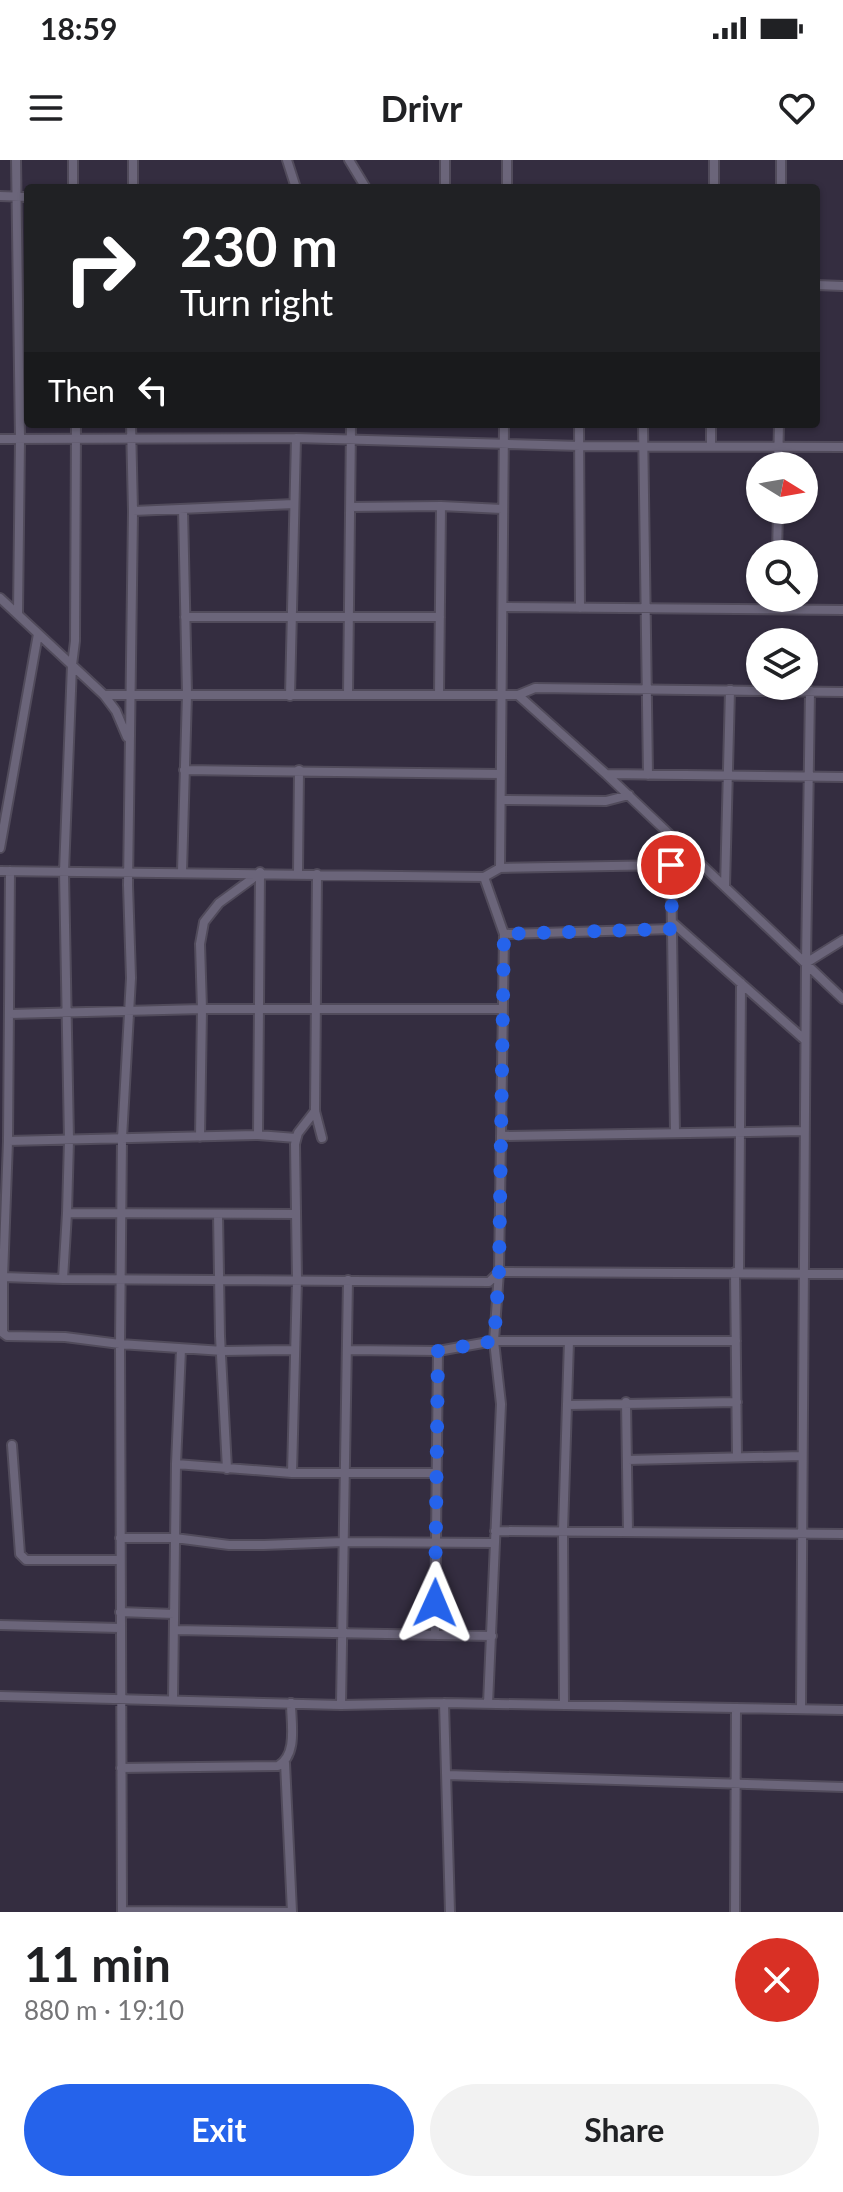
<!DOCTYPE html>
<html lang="en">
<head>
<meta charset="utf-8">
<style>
  body { margin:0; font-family:Lato,sans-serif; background:#f2f2f2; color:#202124; height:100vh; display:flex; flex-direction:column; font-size:30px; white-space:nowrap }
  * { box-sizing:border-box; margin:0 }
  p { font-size:26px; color:#757577 }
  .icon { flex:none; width:44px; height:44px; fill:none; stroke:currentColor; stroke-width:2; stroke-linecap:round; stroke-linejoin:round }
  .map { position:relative; height:1752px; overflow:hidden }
  .sheet { display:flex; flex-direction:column; background:#fff; flex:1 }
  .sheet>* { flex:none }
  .guide { position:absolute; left:24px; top:24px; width:796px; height:244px; border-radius:8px; box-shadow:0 2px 6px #0004; background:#202124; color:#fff; overflow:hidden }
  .needle { width:52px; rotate:101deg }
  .controls { position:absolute; left:746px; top:292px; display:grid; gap:16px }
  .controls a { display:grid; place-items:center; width:72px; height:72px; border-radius:50%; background:#fff; box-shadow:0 2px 6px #0004; font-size:40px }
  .pin { position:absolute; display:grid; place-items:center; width:68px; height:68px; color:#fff; margin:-34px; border:4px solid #fff; border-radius:50%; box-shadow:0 2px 8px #0007 }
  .me { position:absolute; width:88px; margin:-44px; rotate:1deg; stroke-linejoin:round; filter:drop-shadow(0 0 6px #0008) }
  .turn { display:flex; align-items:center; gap:28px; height:168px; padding:0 24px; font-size:36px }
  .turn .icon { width:104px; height:104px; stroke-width:2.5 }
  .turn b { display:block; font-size:56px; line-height:68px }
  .then { display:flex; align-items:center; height:76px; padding:0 24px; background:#0003; gap:16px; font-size:30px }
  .round { display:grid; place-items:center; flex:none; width:84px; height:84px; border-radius:42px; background:#f2f2f2 }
  .summary { display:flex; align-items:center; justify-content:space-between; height:136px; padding:0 24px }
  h1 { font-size:48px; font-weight:700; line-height:60px }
  .primary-button { display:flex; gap:16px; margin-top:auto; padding:16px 24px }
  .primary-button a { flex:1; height:92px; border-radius:48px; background:#2563eb; color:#fff; font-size:32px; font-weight:700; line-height:92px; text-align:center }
  .primary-button a+a { background:#f2f2f2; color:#202124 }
  .status { display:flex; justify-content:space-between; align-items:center; height:56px; padding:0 40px; background:#fff; direction:ltr }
  .status svg { height:22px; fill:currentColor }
  header { display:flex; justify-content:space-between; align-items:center; height:104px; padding:0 24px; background:#fff; font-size:36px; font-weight:700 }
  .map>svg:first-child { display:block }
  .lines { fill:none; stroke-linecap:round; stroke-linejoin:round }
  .minor-casing { stroke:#514b5b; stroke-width:12 }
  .minor { stroke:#6b657a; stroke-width:8 }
  .route { stroke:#2563eb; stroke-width:14; stroke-dasharray:0 25.2 }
</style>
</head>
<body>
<div class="status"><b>18:59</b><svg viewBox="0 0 49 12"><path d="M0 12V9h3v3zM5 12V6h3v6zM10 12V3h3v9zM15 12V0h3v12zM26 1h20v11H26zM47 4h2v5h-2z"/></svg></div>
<header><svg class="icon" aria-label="menu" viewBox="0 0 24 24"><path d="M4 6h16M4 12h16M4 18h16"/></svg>Drivr<svg class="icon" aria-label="heart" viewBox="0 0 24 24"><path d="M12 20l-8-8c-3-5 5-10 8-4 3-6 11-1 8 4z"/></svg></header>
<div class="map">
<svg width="843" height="1752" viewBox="0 0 843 1752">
  <rect width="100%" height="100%" fill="#342d40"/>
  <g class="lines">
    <defs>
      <path id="minor" d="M16,0L20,279L18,453
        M73,0V28
        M133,0V28
        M287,0L296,28
        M349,0L366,28
        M445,0V28
        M507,0V28
        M714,28V0
        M781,28V0
        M0,36L28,37
        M816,125L843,126
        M76,264L75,481L72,505L64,712L69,980L67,1053L296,1054
        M579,264L580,448
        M643,264L648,615
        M0,279L296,278L580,286L843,287
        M711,286V264
        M778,306L779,264
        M350,347L441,346L502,349
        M133,351L294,344
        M777,394L778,350
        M0,438L104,535L116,551L127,577
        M503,447L843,450
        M185,457H440
        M104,535H518L606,614L843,839
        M348,535L351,264
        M439,535L441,346
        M518,535L535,528L843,532
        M290,536L296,278
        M184,610L500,614
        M607,614L843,617
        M501,640L606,641L629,635
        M0,688L38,474
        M671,705L675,973
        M500,708L671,705L697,700
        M0,711L484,717
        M10,711L8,981L3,1117L63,1119
        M182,712L187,534L183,349
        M298,713L299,610
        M317,714L315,951L322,978
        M725,727L730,530
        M672,762L805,880
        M504,774L672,769
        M806,803L843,780
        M9,854L202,849H502
        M258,975L260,712
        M501,976L804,971
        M200,977L202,849L200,784L204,762L219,743L260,713
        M8,981L258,975L296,978
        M67,1053L63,1119L489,1122L499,1112L843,1114
        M218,1054L220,1176L227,1309
        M735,1112L737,1297
        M739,1112L741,823
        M3,1117V1173L7,1176L65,1177L120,1184L223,1191L294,1190
        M347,1190L438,1191L494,1181H736
        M626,1242L628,1372
        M568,1245L737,1242
        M12,1285L20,1394L26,1400H120
        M627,1300L802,1296
        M176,1304L292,1313H435
        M292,1313L297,1119L295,984L298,973L315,951
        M495,1371L843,1374
        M120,1378H175L229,1385H264L343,1382L494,1383
        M120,1452L174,1454
        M0,1465L120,1468
        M174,1470L492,1476
        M435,1475L438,1191
        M0,1536L341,1545L444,1543L843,1550
        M173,1539L176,1304L181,1189
        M444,1543L450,1752
        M488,1544L501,1244L494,1181L499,1112L504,774L484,717L500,708L504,264
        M341,1545L348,1120
        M564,1545L563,1371L569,1181
        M801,1549L806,803L810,531
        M285,1603L292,1752
        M121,1608L278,1606C298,1595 291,1563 291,1543
        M447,1615L843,1627
        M122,1751L292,1752
        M122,1752L120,1184L122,978L131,818L128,725L133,351L131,264
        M735,1752L736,1548"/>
    </defs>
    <use href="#minor" class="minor-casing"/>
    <use href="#minor" class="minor"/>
  </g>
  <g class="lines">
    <path class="route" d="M435,1443L438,1191L494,1181L499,1112L504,774L672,769L671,705"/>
  </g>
</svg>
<div class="controls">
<a><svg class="needle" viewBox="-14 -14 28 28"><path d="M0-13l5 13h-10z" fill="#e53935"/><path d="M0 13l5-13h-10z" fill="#757577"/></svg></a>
<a><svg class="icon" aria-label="search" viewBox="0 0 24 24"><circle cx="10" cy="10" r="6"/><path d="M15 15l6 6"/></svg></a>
<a><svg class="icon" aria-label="layers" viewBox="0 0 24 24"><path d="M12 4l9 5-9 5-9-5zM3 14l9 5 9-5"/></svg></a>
</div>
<div class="pin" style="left:671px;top:705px;background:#d93025"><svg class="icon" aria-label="arrive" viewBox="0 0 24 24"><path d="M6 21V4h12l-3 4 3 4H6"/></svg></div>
<svg class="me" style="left:435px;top:1443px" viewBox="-20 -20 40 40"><path d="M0-17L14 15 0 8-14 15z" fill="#2563eb" stroke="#fff" stroke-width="4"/></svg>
<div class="guide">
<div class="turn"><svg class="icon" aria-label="right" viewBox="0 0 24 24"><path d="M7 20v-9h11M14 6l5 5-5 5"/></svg><div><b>230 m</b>Turn right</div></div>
<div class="then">Then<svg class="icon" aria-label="left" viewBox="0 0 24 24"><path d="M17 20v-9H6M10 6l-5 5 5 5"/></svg></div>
</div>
</div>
<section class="sheet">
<div class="summary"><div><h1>11 min</h1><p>880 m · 19:10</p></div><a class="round" style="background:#d93025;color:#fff"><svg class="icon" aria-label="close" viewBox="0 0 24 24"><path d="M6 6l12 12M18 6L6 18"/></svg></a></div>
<div class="primary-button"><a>Exit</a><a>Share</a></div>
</section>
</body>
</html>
